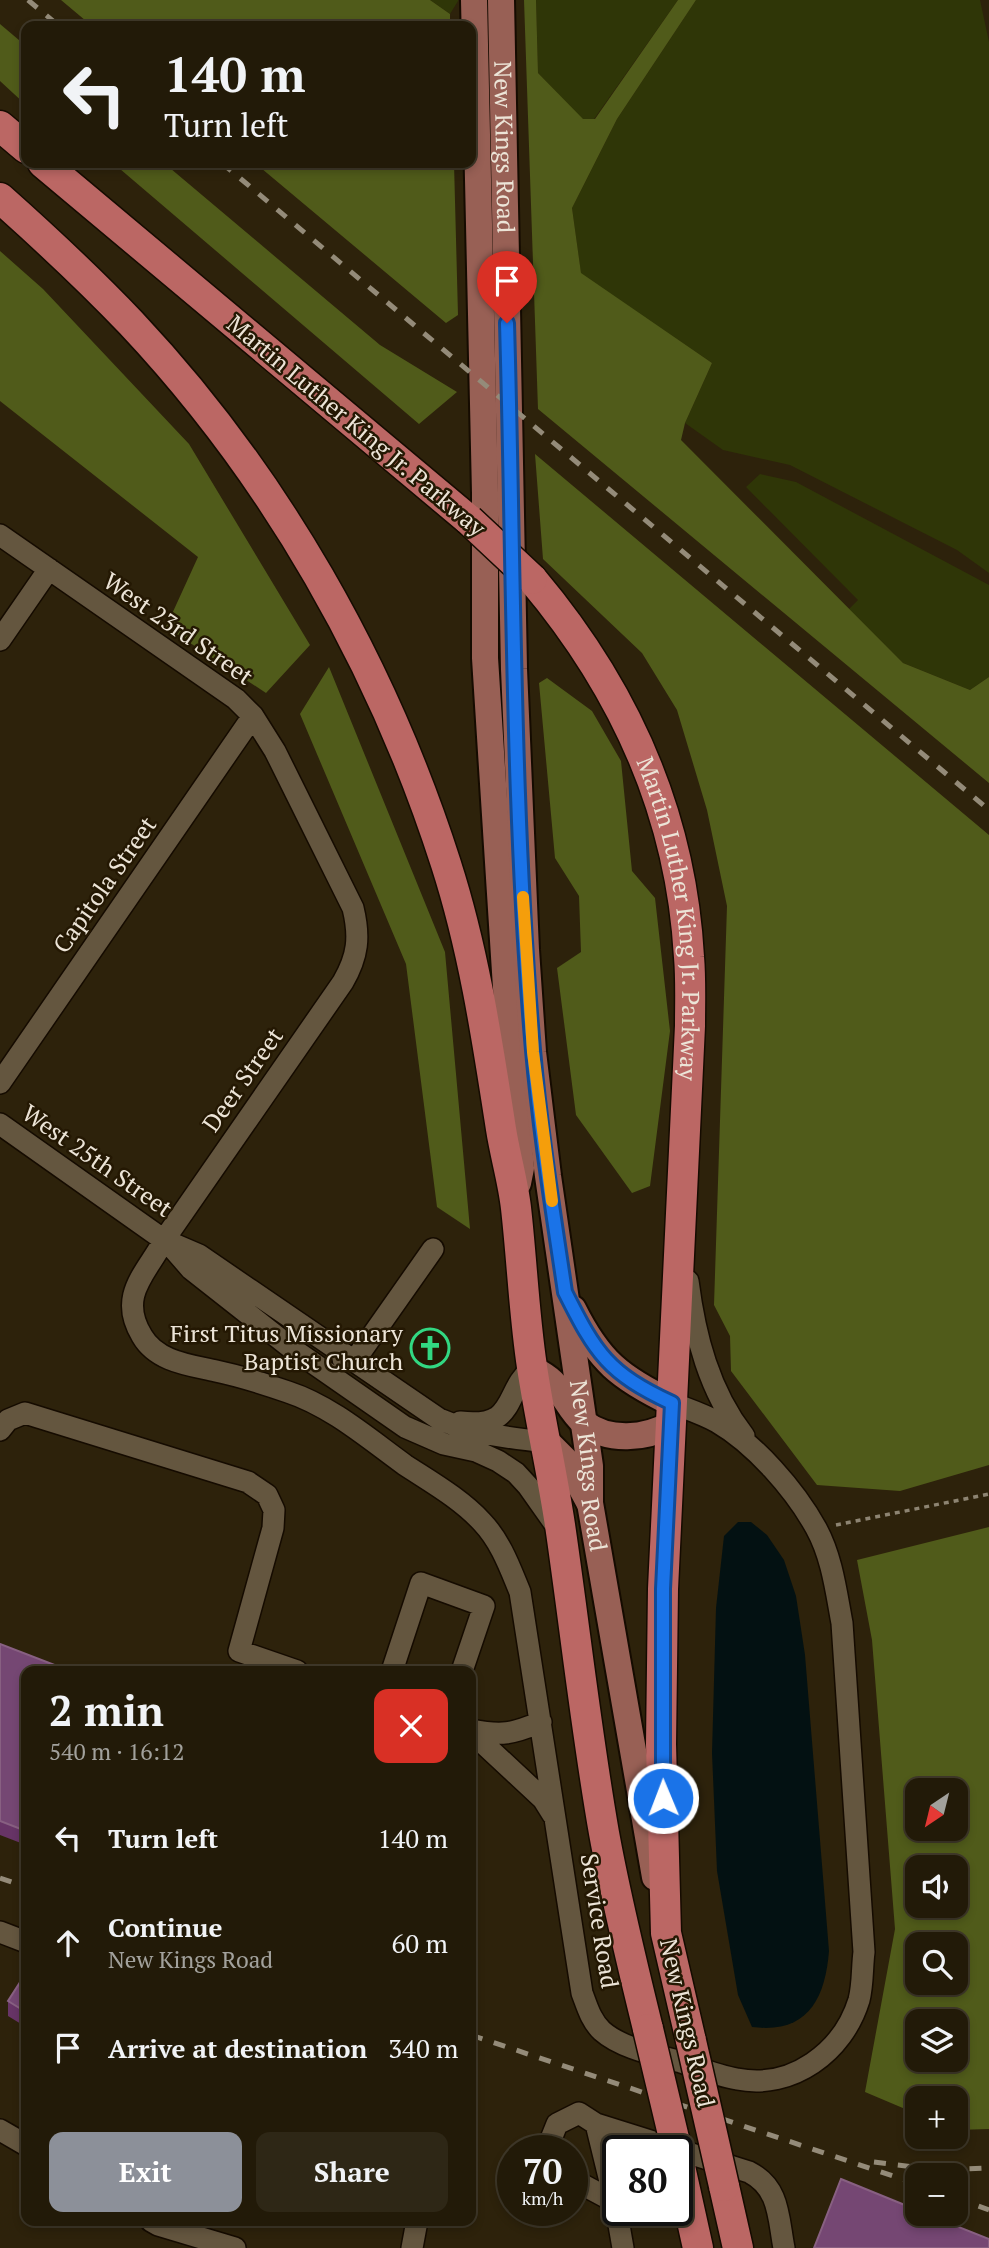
<!DOCTYPE html>
<html lang="en">
<head>
<meta charset="utf-8">
<style>
  body { margin:0; font-family:"PT Serif",serif; background:#2e2716; color:#f1f3f6; height:100vh; display:flex; flex-direction:column; font-size:26px; white-space:nowrap }
  * { box-sizing:border-box; margin:0 }
  p { font-size:23px; color:#a2a19c }
  .icon { flex:none; width:38px; height:38px; fill:none; stroke:currentColor; stroke-width:2; stroke-linecap:round; stroke-linejoin:round }
  .map { position:relative; flex:1; overflow:hidden }
  .drawer { position:absolute; left:21px; top:1666px; width:455px; height:560px; display:flex; flex-direction:column; background:#221a08; border-radius:14px; box-shadow:0 4px 10px #0003,0 0 0 2px #3f3829 }
  .drawer>* { flex:none }
  .guide { position:absolute; left:21px; top:21px; width:455px; height:147px; border-radius:14px; box-shadow:0 4px 10px #0003,0 0 0 2px #3f3829; background:#221a08; color:#f1f3f6; overflow:hidden }
  .needle { width:46px; rotate:215deg }
  .tools { position:absolute; left:905px; top:1778px; display:grid; gap:14px }
  .tools a { display:grid; place-items:center; width:63px; height:63px; border-radius:14px; background:#221a08; box-shadow:0 4px 10px #0003,0 0 0 2px #3f3829; font-size:35px }
  .speed { position:absolute; left:497px; top:2135px; display:flex; gap:14px; font-size:35px; font-weight:700; text-align:center }
  .speed>* { display:grid; place-content:center; width:91px; height:91px; border-radius:50%; background:#221a08; box-shadow:0 4px 10px #0003,0 0 0 2px #3f3829; line-height:1 }
  .speed small { font-size:18px; font-weight:400 }
  .speed .limit { border:4px solid #111; border-radius:10px; background:#fff; color:#111 }
  .pin { position:absolute; display:grid; place-items:center; width:60px; height:60px; color:#fff; margin:-72px -30px; border-radius:50% 50% 50% 0; rotate:-45deg; box-shadow:0 0 7px #0007 }
  .pin .icon { rotate:45deg }
  .me { position:absolute; width:77px; margin:-38px; rotate:359deg; stroke-linejoin:round; filter:drop-shadow(0 0 5px #0008) }
  .turn { display:flex; align-items:center; gap:24px; height:147px; padding:0 28px; font-size:32px }
  .turn .icon { width:91px; height:91px; stroke-width:2.5 }
  .turn b { display:block; font-size:49px; line-height:60px }
  .round { display:grid; place-items:center; flex:none; width:74px; height:74px; border-radius:14px; background:#2e2716 }
  .headline { display:flex; align-items:center; justify-content:space-between; height:119px; padding:0 28px }
  h1 { font-size:42px; font-weight:700; line-height:52px }
  .button { display:flex; gap:14px; margin-top:auto; padding:14px 28px }
  .button a { flex:1; height:80px; border-radius:14px; background:#8c9099; color:#fff; font-size:28px; font-weight:700; line-height:80px; text-align:center }
  .button a+a { background:#2e2716; color:#f1f3f6 }
  ul { padding:0; list-style:none }
  li { display:flex; align-items:center; gap:21px; height:105px; padding:0 28px }
  li div { flex:1 }
  li b { display:block; font-size:26px }
  li em { font-style:normal }
  .map>svg:first-child { display:block }
  .green { fill:#2f3607 }
  .forest { fill:#505b1a; fill-rule:evenodd }
  .water { fill:#031112 }
  .lines { fill:none; stroke-linecap:round; stroke-linejoin:round }
  .minor-casing { stroke:#150b00; stroke-width:24 }
  .major-casing { stroke:#150b00; stroke-width:30 }
  .highway-casing { stroke:#150b00; stroke-width:33 }
  .path { stroke:#8d8472; stroke-width:3.5; stroke-dasharray:5 5; stroke-linecap:butt }
  .minor { stroke:#64563f; stroke-width:21 }
  .major { stroke:#986055; stroke-width:26 }
  .highway { stroke:#bb6764; stroke-width:30 }
  .rail { stroke:#948b79; stroke-width:5; stroke-dasharray:12 12; stroke-linecap:butt }
  .highway-bridge-casing { stroke:#150b00; stroke-width:33; stroke-linecap:butt }
  .highway-bridge { stroke:#bb6764; stroke-width:30 }
  .wall { fill:#673466 }
  .building { fill:#754773; stroke:#886082; stroke-width:2 }
  .route-casing { stroke:#114b97; stroke-width:18 }
  .route { stroke:#1a73e8; stroke-width:12 }
  .slow { stroke:#f59e0b; stroke-width:12 }
  .labels { text-anchor:middle; stroke-width:5; stroke-linejoin:round; paint-order:stroke }
  .street-label { font-size:24px; fill:#ece4d7; stroke:#241803 }
  .poi-label { font-size:24px; fill:#ece4d7; stroke:#241803; text-anchor:end }
</style>
</head>
<body>
<div class="map">
<svg width="989" height="2248" viewBox="0 0 989 2248">
  <rect width="100%" height="100%" fill="#2d220b"/>
  <path class="green" d="M430,0H458V1L450,14Z
    M536,0H678L594,119H582L538,73Z
    M696,0H980L989,42V573L957,550L790,465L723,450L685,423L712,363L581,274L572,208L617,119Z
    M760,474L796,482L989,585V677L970,690L903,663L849,609L858,600L746,487Z"/>
  <path class="forest" d="M61,0H430L450,14V26H92Z
    M524,0H536L538,73L583,119H595L678,0H696L617,119L572,208L581,273L712,363L685,423L681,440L903,663L970,690L989,677V783L538,409Z
    M0,24L26,46V105L0,81Z
    M113,163H164L380,345L457,392L419,424Z
    M255,163H454L458,315L446,323Z
    M0,251L43,289L189,444L310,645L266,693L166,627L198,557L0,401Z
    M535,454L989,835V1465L900,1491L817,1485L731,1371L730,1336L714,1305L727,906L707,810L677,710L642,653L543,559Z
    M329,667L445,952L470,1229L437,1207L406,964L300,714Z
    M547,678L592,711L621,761L632,871L655,898L670,1031L650,1186L632,1193L576,1115L557,968L581,952L579,896L555,858L539,683Z
    M989,1527V2129L956,2130V2098H917V2114L865,2092L895,1929L872,1640L857,1560ZM917,1790H956V1829H917ZM956,1867V1906H917V1867ZM956,1944V1983H917V1944ZM917,2021H956V2060H917Z"/>
  <path class="water" d="M738,1522H751L767,1535L784,1560L796,1596L805,1655L829,1951C825,2000 807,2034 752,2027L738,1995L717,1871L712,1753L716,1608L724,1536Z"/>
  <g class="lines">
    <defs>
      <path id="minor" d="M0,535L236,699L253,716L275,751L353,908C360,937 358,956 343,982L164,1240C147,1273 117,1295 142,1336C157,1362 190,1365 216,1371C240,1376 265,1384 288,1392C331,1406 369,1439 405,1465C431,1482 461,1499 482,1522C501,1542 510,1568 520,1592L582,1993C587,2006 591,2021 602,2031C621,2048 656,2055 681,2062C699,2068 718,2076 737,2079C792,2090 843,2052 859,2000C863,1985 862,1967 864,1952L842,1623C836,1591 832,1557 816,1528C795,1490 755,1444 717,1422C703,1414 687,1409 672,1403
        M0,640L49,569
        M0,1083L253,716
        M0,1124L164,1240L199,1255L439,1419C474,1434 509,1438 547,1442
        M171,1246L191,1269L290,1347L405,1427L444,1444L476,1451L498,1461L516,1473L528,1486L557,1527
        M688,1281C695,1336 709,1391 744,1436
        M343,1359L355,1360L433,1249
        M460,1422C518,1429 503,1392 532,1368
        M0,1430L8,1420L25,1413L248,1482L267,1495L274,1510L273,1528L239,1651L297,1671
        M392,1671L421,1583L484,1606L462,1671
        M471,1730C502,1736 512,1734 541,1722
        M471,1732L543,1799L553,1815
        M0,1932L26,1942
        M596,2124L615,2202L623,2248
        M0,2130L26,2145
        M551,2151L549,2144L557,2124L579,2113L596,2124L749,2172C780,2188 778,2217 784,2248
        M572,2179L615,2202
        M151,2221L158,2225L235,2248
        M412,2248L417,2221"/>
      <g id="major">
        <path d="M474,0L485,493V658L507,1003L521,1168L518,1183"/>
        <path id="s1" d="M501,0L514,669L526,950L533,1052L548,1176L590,1466V1503L655,1877"/>
        <path d="M573,1309C599,1361 620,1378 672,1403"/>
        <path d="M532,1368C539,1373 549,1377 554,1384C565,1396 571,1412 584,1423C608,1442 646,1439 671,1424"/>
        <path d="M547,1442L568,1463L589,1502"/>
      </g>
      <g id="highway">
        <path d="M0,126L26,148"/>
        <path d="M43,163L469,520"/>
        <path d="M0,198C45,238 89,279 131,323C275,476 382,664 446,864C474,951 487,1039 501,1129C505,1155 513,1181 516,1208C522,1261 524,1314 532,1367C540,1420 552,1472 560,1525C575,1628 586,1731 604,1833C616,1899 632,1964 648,2029"/>
        <path id="s2" d="M532,579C624,688 681,813 689,957C691,980 690,1003 690,1026L663,1589L661,1744L666,1933L691,2041"/>
        <path d="M677,2153L698,2248"/>
        <path d="M724,2186L738,2248"/>
      </g>
    </defs>
    <use href="#minor" class="minor-casing"/>
    <use href="#major" class="major-casing"/>
    <use href="#highway" class="highway-casing"/>
    <path class="path" d="M836,1525L989,1494"/>
    <use href="#minor" class="minor"/>
    <use href="#major" class="major"/>
    <use href="#highway" class="highway"/>
    <path class="rail" d="M28,0L59,26
      M222,163L989,810
      M0,1878L26,1887
      M471,2035L917,2184
      M874,2162L938,2170L989,2168
      M956,2198L989,2210"/>
    <defs>
      <path id="highway-bridge" d="M469,520L532,579
        M648,2029L677,2151
        M691,2041L724,2186"/>
    </defs>
    <use href="#highway-bridge" class="highway-bridge-casing"/>
    <use href="#highway-bridge" class="highway-bridge"/>
  </g>
  <path class="wall" d="M0,1644L26,1671V1845L0,1835Z
    M26,1973V2027L8,2016V2001Z"/>
  <path class="building" d="M0,1644L70,1671H26V1831L0,1821Z
    M26,1973V2012L8,2001Z
    M841,2179L917,2210V2214H926L989,2239V2248H814Z"/>
  <g class="lines">
    <defs>
      <path id="route" d="M507,323C514,565 512,808 533,1050C540,1131 553,1211 565,1292C596,1354 608,1373 672,1403L663,1589V1798"/>
    </defs>
    <use href="#route" class="route-casing"/>
    <use href="#route" class="route"/>
    <path class="slow" d="M523,897L533,1052L552,1201"/>
  </g>
  <defs>
    <symbol id="church-ring" viewBox="-11 -11 22 22"><circle r="9.5" fill="#241803" stroke="#32d882" stroke-width="1.5"/><path d="M-1.2-6h2.4v3.5h3.3v2.4h-3.3V6h-2.4V-.1h-3.3v-2.4h3.3Z" fill="#32d882"/></symbol>
  </defs>
  <g fill-rule="evenodd">
    <use href="#church-ring" x="408" y="1326" width="44" height="44"/>
  </g>
  <g class="labels">
    <g class="street-label">
      <text dy="8" stroke="none"><textPath href="#s1" startOffset="147">New Kings Road</textPath></text>
      <text transform="translate(356 426) rotate(40)" y="8">Martin Luther King Jr. Parkway</text>
      <text transform="translate(178 629) rotate(35)" y="8">West 23rd Street</text>
      <text transform="translate(105 885) rotate(-55)" y="8">Capitola Street</text>
      <text dy="8" stroke="none"><textPath href="#s2" startOffset="376">Martin Luther King Jr. Parkway</textPath></text>
      <text transform="translate(243 1080) rotate(-55)" y="8">Deer Street</text>
      <text transform="translate(97 1161) rotate(35)" y="8">West 25th Street</text>
      <text dy="8" stroke="none"><textPath href="#s1" startOffset="1470">New Kings Road</textPath></text>
      <text transform="translate(599 1921) rotate(81)" y="8">Service Road</text>
      <text transform="translate(687 2023) rotate(77)" y="8">New Kings Road</text>
    </g>
    <g class="poi-label">
      <text x="403" y="1342">First Titus Missionary<tspan x="403" dy="28">Baptist Church</tspan></text>
    </g>
  </g>
</svg>
<div class="tools">
<a><svg class="needle" viewBox="-14 -14 28 28"><path d="M0-13l5 13h-10z" fill="#e53935"/><path d="M0 13l5-13h-10z" fill="#a2a19c"/></svg></a>
<a><svg class="icon" aria-label="sound" viewBox="0 0 24 24"><path d="M4 9h4l5-4v14l-5-4H4zM17 9q2 3 0 6"/></svg></a>
<a><svg class="icon" aria-label="search" viewBox="0 0 24 24"><circle cx="10" cy="10" r="6"/><path d="M15 15l6 6"/></svg></a>
<a><svg class="icon" aria-label="layers" viewBox="0 0 24 24"><path d="M12 4l9 5-9 5-9-5zM3 14l9 5 9-5"/></svg></a>
<a>+</a>
<a>−</a>
</div>
<div class="speed"><div>70<small>km/h</small></div><div class="limit">80</div></div>
<div class="pin" style="left:507px;top:323px;background:#d93025"><svg class="icon" aria-label="arrive" viewBox="0 0 24 24"><path d="M6 21V4h12l-3 4 3 4H6"/></svg></div>
<svg class="me" style="left:663px;top:1798px" viewBox="-20 -20 40 40"><circle r="17" fill="#1a73e8" stroke="#fff" stroke-width="3"/><path d="M0-11L8 9 0 5-8 9z" fill="#fff"/></svg>
<div class="guide">
<div class="turn"><svg class="icon" aria-label="left" viewBox="0 0 24 24"><path d="M17 20v-9H6M10 6l-5 5 5 5"/></svg><div><b>140 m</b>Turn left</div></div>
</div>
<section class="drawer">
<div class="headline"><div><h1>2 min</h1><p>540 m · 16:12</p></div><a class="round" style="background:#d93025;color:#fff"><svg class="icon" aria-label="close" viewBox="0 0 24 24"><path d="M6 6l12 12M18 6L6 18"/></svg></a></div>
<ul>
<li><svg class="icon" aria-label="left" viewBox="0 0 24 24"><path d="M17 20v-9H6M10 6l-5 5 5 5"/></svg><div><b>Turn left</b></div><em>140 m</em></li>
<li><svg class="icon" aria-label="ahead" viewBox="0 0 24 24"><path d="M12 20V5M6 11l6-6 6 6"/></svg><div><b>Continue</b><p>New Kings Road</p></div><em>60 m</em></li>
<li><svg class="icon" aria-label="arrive" viewBox="0 0 24 24"><path d="M6 21V4h12l-3 4 3 4H6"/></svg><div><b>Arrive at destination</b></div><em>340 m</em></li>
</ul>
<div class="button"><a>Exit</a><a>Share</a></div>
</section>
</div>
</body>
</html>
